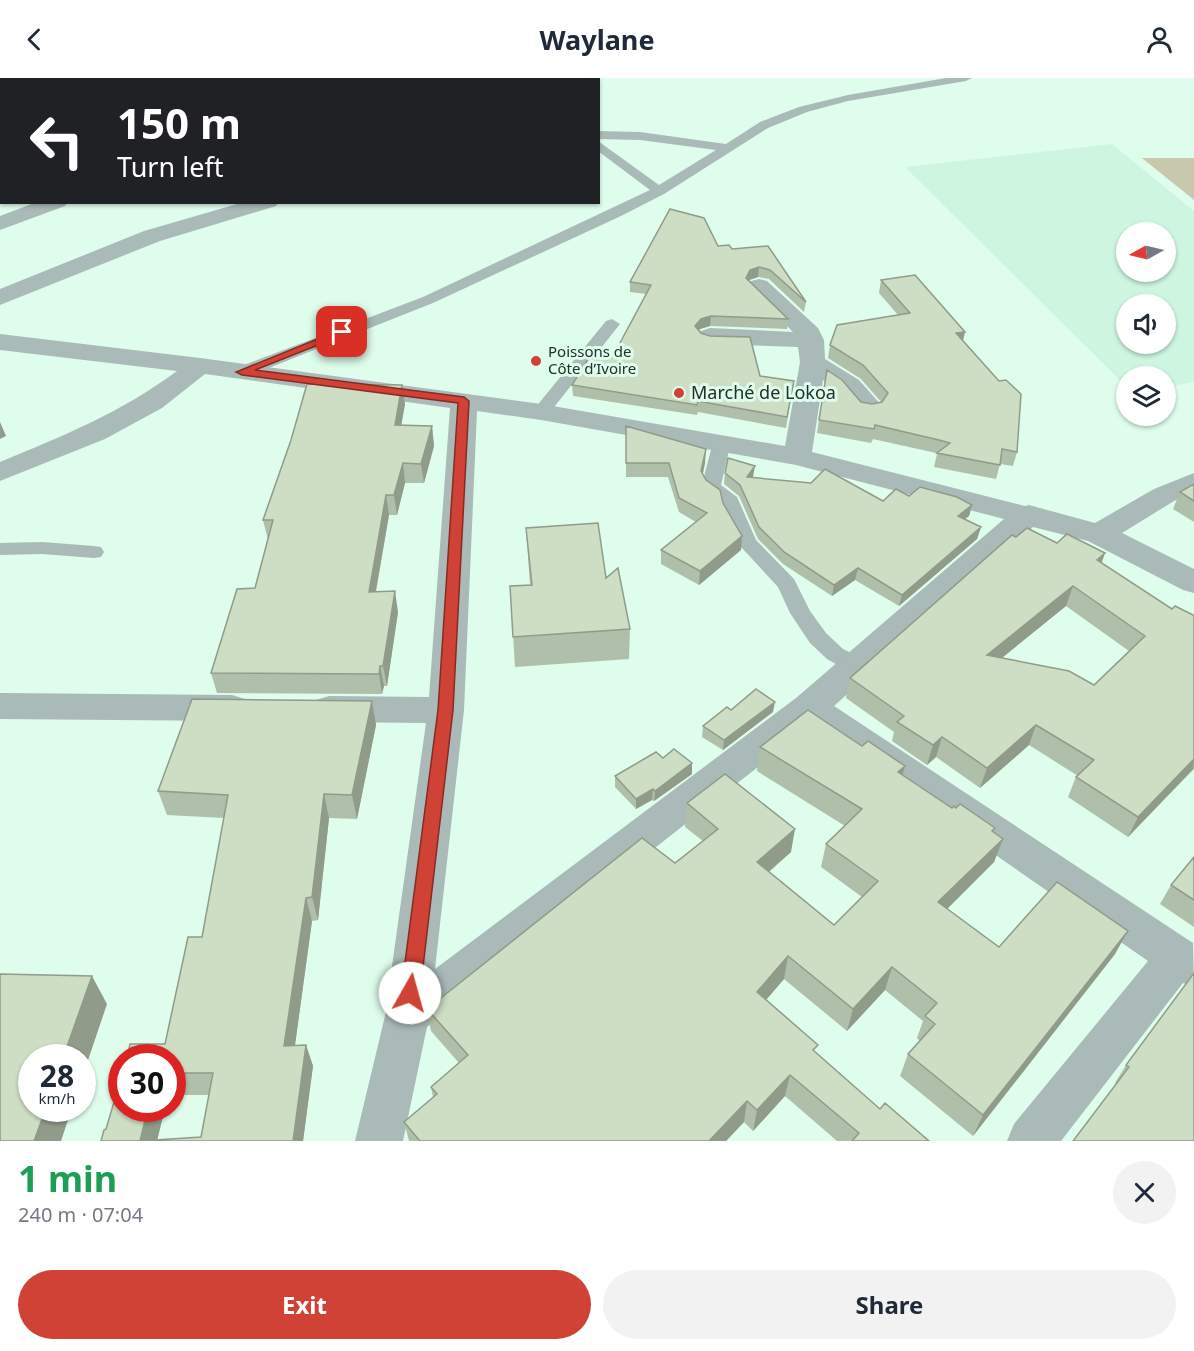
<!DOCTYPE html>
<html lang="en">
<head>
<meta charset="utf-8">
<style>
  body { margin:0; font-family:"Noto Sans",sans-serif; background:#f2f2f3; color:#1f2937; height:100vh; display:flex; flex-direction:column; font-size:22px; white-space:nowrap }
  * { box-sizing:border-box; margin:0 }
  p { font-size:20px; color:#747a83 }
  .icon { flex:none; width:33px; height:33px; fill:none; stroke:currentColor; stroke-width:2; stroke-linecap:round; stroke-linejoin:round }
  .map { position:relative; height:1063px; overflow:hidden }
  .details { display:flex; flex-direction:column; background:#fff; flex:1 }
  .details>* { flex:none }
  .hud { position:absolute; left:0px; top:0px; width:600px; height:126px; box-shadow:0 2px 4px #0004; background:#202124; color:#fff; overflow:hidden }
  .needle { width:39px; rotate:262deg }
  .fabs { position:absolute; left:1116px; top:144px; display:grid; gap:12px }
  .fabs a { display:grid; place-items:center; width:60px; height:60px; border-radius:50%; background:#fff; box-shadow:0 2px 4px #0004; font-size:30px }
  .speed { position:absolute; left:18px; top:966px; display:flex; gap:12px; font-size:30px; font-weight:700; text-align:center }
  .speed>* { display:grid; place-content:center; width:78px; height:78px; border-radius:50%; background:#fff; box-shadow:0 2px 4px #0004; line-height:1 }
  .speed small { font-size:15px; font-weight:400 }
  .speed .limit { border:9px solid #d22; background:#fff; color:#111 }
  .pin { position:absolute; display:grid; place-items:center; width:51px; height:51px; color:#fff; margin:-26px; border-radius:12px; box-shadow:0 3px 9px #0006 }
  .me { position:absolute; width:66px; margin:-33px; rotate:7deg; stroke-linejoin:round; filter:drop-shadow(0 0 4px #0008) }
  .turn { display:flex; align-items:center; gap:21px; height:126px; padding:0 18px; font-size:27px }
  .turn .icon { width:78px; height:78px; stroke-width:2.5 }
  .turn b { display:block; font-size:42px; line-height:51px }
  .round { display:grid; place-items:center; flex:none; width:63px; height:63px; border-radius:32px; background:#f2f2f3 }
  .overview { display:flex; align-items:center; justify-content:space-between; height:102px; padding:0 18px }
  h1 { font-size:36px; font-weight:700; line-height:45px; color:#1e9e55 }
  .action { display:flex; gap:12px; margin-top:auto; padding:12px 18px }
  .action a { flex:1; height:69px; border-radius:36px; background:#d04235; color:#fff; font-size:24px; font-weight:700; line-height:69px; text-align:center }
  .action a+a { background:#f2f2f3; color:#1f2937 }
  header { display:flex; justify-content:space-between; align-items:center; height:78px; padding:0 18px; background:#fff; font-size:27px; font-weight:700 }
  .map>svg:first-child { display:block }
  .built { fill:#cdf5e0; fill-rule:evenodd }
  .green { fill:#c7c8ac }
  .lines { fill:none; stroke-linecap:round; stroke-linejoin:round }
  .service { fill:#aabab8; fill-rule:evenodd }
  .minor { fill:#aabab8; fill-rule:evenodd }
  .wall { fill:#b0bfa9; fill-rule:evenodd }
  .shaded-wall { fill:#909b89 }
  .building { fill:#cddec4; stroke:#909b89; stroke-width:1.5; fill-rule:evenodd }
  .route { fill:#d04235; stroke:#872b22; stroke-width:1.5 }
  .poi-dot { fill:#d04235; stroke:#defdec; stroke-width:2 }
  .labels { text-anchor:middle; stroke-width:6; stroke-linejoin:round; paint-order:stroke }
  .far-poi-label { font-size:15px; fill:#232f28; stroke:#defdec; text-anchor:start }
  .poi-label { font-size:18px; fill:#232f28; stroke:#defdec; text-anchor:start }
</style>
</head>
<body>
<header><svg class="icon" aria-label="back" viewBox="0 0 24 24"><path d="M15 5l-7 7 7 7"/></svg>Waylane<svg class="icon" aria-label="person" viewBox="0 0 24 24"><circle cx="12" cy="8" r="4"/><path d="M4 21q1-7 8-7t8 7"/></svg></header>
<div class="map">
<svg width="1194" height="1063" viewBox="0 0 1194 1063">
  <rect width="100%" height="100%" fill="#defdec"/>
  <path class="built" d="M1112,66L1194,133V304L1166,309V298H1126V308L905,89ZM1126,154H1166V194H1126ZM1126,226H1166V266H1126Z"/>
  <path class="green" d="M1142,80H1194V122Z"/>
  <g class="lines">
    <path class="service" d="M496,0H509L510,2H497Z
      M946,0H972L966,3L848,23L807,34L768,50L664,116L621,138L433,225L248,298L242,299L234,294L236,290L423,219L650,112L598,73V63L659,107L716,72L640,62L598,61V53L640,54L726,66L760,44L799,29L848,17Z
      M612,241L620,246L547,338H535L532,334L535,330L606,243Z
      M721,363L727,364L730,368L721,407L737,419L756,462L794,501L810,533L826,555L843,571L866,582L869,588L866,594L858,596L850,594L827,581L810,565L790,535L778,509L741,469L724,438L721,425L706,414L702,406L712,368L715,364Z
      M42,464L94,468L101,469L104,474L101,479L94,480L42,476L0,477V465Z"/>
    <path class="minor" d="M229,0H252L228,2Z
      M377,0H399L376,2Z
      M456,0H478L455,2Z
      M0,109H2L0,122Z
      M37,124H68L65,128L0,152V138Z
      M244,124H279L276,128L160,163L0,227V211L144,153Z
      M759,201L767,203L818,250L824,262L825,281L859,302L883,329L879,335L869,337L859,335L841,314L823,302L812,374L1025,428L1029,427L1095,445L1154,411L1194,395V415L1174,423L1122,455L1194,491V515L1183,512L1088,463L1033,449L834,628L1193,865L1194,909L1183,905L1061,1063H1007L1014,1046L1148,883L810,648L427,949L403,1063H355L385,938L426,645L329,644L316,640L311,631L316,622L329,618L429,619L450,330L205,296L162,330L105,361L0,403V384C65,357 120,335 177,293L0,272V256L200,280L541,326L785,368L800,284L798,269L710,266L701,263L697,258L701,253L710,250L793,254L747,208L751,203ZM477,333L541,342L796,387L1004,441L796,620L435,891L464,632Z
      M0,615L232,617L245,621L250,630L245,639L232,643L0,641Z"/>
  </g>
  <path class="wall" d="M718,168L732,171L768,168L806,224L804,234L769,201L758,199L749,202L788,241L787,251L710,248L700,251L699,253L701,255L760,298L794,303L786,350L698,334L697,337L573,318L572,307L614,276L646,216L630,214V204Z
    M881,202L963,263L1017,374L1013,388L1000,386L996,401L934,389L937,376L936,375L873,361L871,365L817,355L827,292L861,324L872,326L881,324L861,301L828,280L830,267L898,237L879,215Z
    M405,326L401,347L432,348L434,368L424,405H405L397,437H389L376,514L398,534L387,608H384L382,616L217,615L211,595L255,510L268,462L263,442Z
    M626,348L705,385L703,396L706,402L723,425L742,458L741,472L699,507L661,486V472L696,444L679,434L668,399H626Z
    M725,395L883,423L909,418L972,427L969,438L965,441L981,449L977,461L899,528L855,502L832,518L783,486L758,461L739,418L724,406Z
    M1194,406V444L1173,431L1180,414Z
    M526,450L606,500L630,551L629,581L515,589L510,508L530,507Z
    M1016,459L1057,465L1105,475L1101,485L1172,531L1194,537V691L1128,759L1068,719L1076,699L1078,698L1029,667L980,710L936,679L927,687L892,663L894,654L846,620L850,600ZM1066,528L1129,573L1094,607L1001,580Z
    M372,623L376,647L357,741L329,740L318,842L312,843L295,967H306L313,988L303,1063H101L106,1051L122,1030H165L157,1062L201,1059L209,1017H172V980L165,966L202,859L224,740L167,737L158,713Z
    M731,632L773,634L723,672L702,659L703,648Z
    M760,669L902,696L952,730L995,750L993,754L1003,761L994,784L947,831L999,869L1115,876L973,1058L900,998L908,976L920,963L917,960L923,943L885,912L847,953L784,901L766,922L816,975L880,1031L929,1063H837L785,1018L753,1053L744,1044L726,1063H409L404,1044L433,1019L431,1009L459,985L431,953L427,931L675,785L703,763L685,749L687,725L791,774L769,794L834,847L862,819L821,789L826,766L845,748L757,693Z
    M663,680L692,696L654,723L652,722L636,731L615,709V698Z
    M1194,779V849L1160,826L1171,807Z
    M1194,895V1063L1115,1005L1126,987Z"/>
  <path class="shaded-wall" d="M0,76H2V91H0Z
    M759,189L758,199L749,202L745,210L746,200L750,192Z
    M711,238L710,248L700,251L695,258V248L701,241Z
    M965,254L962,267L956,255Z
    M402,307L405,326L398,366L395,347Z
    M0,344L6,358L0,361Z
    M432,348L434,368L424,405L421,386Z
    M706,371L705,385L700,407L701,393Z
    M403,385L405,405L397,437L394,417Z
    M755,388L753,399H747Z
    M386,417L389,437L372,534L369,514Z
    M972,427L969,438L955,449L958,438Z
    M981,449L977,461L899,528L902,517Z
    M742,458L741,472L699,507L700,493Z
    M1105,475L1098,495L1097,482Z
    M858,490L855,502L832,518L834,507Z
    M1073,508L1066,528L981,597L987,577Z
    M395,513L398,534L387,608L383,588Z
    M380,588L384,608L382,616L379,596Z
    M372,623L376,647L357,741L352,717Z
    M775,624L773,634L723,672L724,662Z
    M1036,647L1029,667L980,710L987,690Z
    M942,659L936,679L927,687L933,667Z
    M1194,681L1193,691L1128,759L1138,739Z
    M692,685V696L654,723L655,713Z
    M905,688L898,712V694Z
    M653,711L652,722L636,731V721Z
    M324,716L329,740L318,842L312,819Z
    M795,751L791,774L753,807L757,784Z
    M1003,761L994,784L931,847L938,824Z
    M306,820L312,843L292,989L284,968Z
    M1128,853L1115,876L973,1058L983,1037Z
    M788,878L784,901L753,937L757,914Z
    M892,889L885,912L847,953L853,931Z
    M92,898L107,926L82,1000V980H63Z
    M306,967L313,988L303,1063H293Z
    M790,997L785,1018L753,1053L757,1032Z
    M747,1023L744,1044L726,1063H709Z
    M46,1030H72L61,1063H34Z
    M148,1030H165L157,1063H140Z"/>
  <path class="building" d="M32,0H199L200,2H22Z
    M0,5H2V76H0Z
    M670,131L704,140L718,168L729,167L732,171L768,168L806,224L770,192L759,189L750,192L746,200L788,241L711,238L701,241L695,248L701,255L710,258L750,259L760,298L794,303L787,339L698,323L697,327L572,307L593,273L614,276L651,207L630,204Z
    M915,197L965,254L956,255L999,303L1006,302L1021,316L1017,374L1002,371L1000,387L937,375L950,365L939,362L875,347L874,351L819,342L827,292L842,302L861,324L872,326L882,324L888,315L863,287L830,267L837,247L910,235L881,202Z
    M307,306L402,307L395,347L432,348L421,386L403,385L394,417H386L369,514L395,513L383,588H380L379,596L211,595L237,511L255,510L273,442H263L291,362Z
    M626,348L706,371L701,393L706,402L720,412L723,425L742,458L700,493L661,472L707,435L679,420L669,385H626Z
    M728,380L755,388L747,399L811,405L825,391L883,423L896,411L909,418L920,409L957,419L972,427L958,438L981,449L902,517L858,490L834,507L784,474L759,449L740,407L725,395Z
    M1194,406V423L1180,414Z
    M598,445L606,500L618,490L630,551L513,559L510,508L532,507L526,450Z
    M1027,450L1057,465L1067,456L1105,475L1097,482L1172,531L1175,528L1193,537H1194V681L1138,739L1076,699L1094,682L1036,647L987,690L942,659L933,667L897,644L904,638L850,600L1012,457L1016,459ZM1073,508L1145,558L1094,607L1069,593L987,577Z
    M756,611L775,624L724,662L703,648L727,629L731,632Z
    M192,621L372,623L352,717L324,716L312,819L306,820L284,968L306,967L293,1063H101L104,1052L106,1051L122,997V1030H148L140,1063L201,1059L213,995H172V980H127L130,966H165L188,859H202L228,717L158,713Z
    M808,632L862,668L868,663L905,688L898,694L952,730L954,728L956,730L960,726L995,750L992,753L1003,761L938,824L999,869L1057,804L1128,853L983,1037L908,976L935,946L925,938L937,925L892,889L853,931L788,878L757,914L818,967L813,972L880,1031L885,1025L929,1063H852L859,1055L790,997L757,1032L747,1023L709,1063H420L404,1044L437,1016L431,1009L468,977L427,931L642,760L675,785L718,751L687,725L725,696L795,751L757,784L834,847L878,803L826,766L862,731L760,669Z
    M674,671L692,685L655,713L653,711L636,721L615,698L656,674L663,680Z
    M1194,779V822L1171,807Z
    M1194,895V1063H1073L1129,989L1126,987Z
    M0,896L92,898L63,980H32V1030H46L34,1063H0Z"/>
  <path class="route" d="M342,251L346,252V256L255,292L464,319L469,323L453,632L420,915L417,921L410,923L404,921L401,915L438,632L458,325L242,297L236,294Z"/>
  <g class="poi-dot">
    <circle cx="536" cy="283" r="6"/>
    <circle cx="679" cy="315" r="6"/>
  </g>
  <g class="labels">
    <g class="far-poi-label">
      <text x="548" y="279">Poissons de<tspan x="548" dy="17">Côte d’Ivoire</tspan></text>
    </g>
    <g class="poi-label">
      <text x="691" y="321">Marché de Lokoa</text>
    </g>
  </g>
</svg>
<div class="fabs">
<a><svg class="needle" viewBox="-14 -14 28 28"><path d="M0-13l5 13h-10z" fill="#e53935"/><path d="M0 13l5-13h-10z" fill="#747a83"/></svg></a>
<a><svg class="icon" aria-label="sound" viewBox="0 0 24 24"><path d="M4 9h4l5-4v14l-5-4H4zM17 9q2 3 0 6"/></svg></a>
<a><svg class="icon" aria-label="layers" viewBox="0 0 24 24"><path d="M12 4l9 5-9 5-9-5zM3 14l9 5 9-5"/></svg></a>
</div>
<div class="speed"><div>28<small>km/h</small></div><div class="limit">30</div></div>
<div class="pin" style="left:342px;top:254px;background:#d93025"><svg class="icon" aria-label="arrive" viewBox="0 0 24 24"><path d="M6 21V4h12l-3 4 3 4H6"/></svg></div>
<svg class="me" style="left:410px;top:915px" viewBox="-20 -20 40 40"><circle r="19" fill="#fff"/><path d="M0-13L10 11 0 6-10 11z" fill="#d04235"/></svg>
<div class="hud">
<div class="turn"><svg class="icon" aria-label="left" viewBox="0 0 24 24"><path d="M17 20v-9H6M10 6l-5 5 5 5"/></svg><div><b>150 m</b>Turn left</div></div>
</div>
</div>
<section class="details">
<div class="overview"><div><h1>1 min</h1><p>240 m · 07:04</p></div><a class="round"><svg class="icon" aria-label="close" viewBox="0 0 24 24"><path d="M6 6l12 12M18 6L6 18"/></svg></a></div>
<div class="action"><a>Exit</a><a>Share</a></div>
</section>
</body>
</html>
